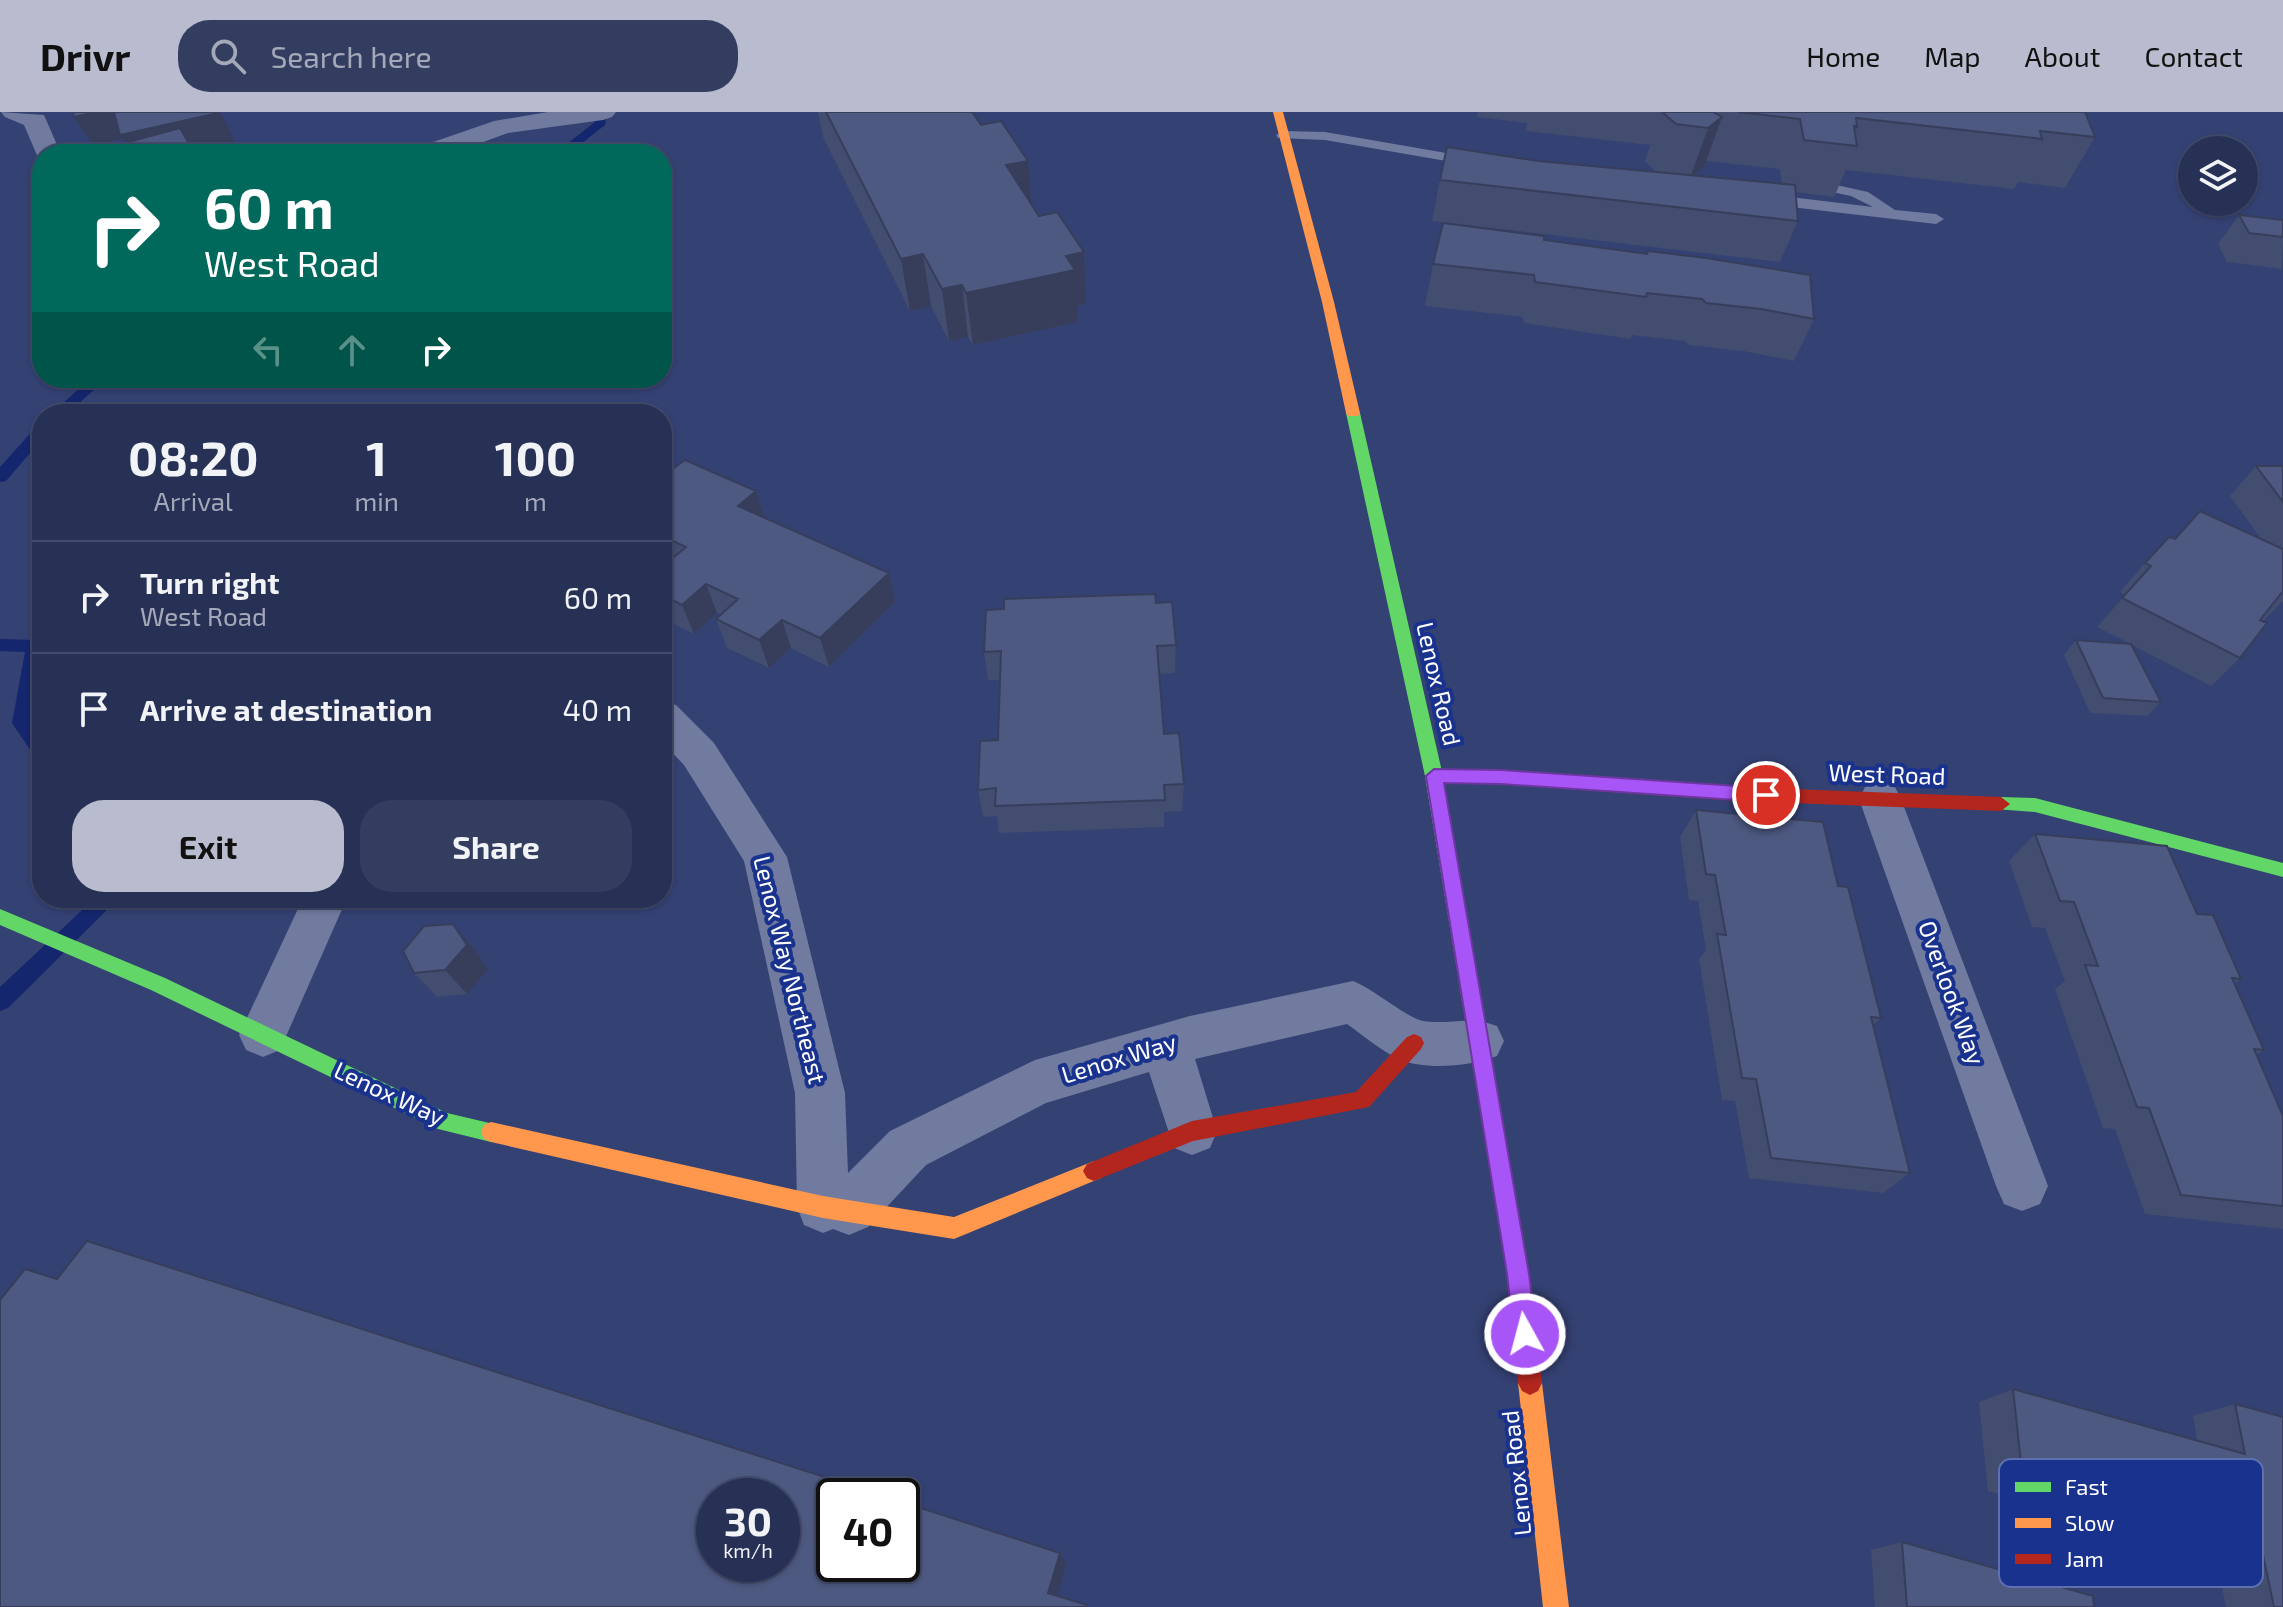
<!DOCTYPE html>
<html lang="en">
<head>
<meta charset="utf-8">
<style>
  body { margin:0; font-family:"Exo 2",sans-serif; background:#333d60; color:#f1f3f6; height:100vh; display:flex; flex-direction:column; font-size:30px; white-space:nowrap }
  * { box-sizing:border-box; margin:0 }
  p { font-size:26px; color:#a4a9b9 }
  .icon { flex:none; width:44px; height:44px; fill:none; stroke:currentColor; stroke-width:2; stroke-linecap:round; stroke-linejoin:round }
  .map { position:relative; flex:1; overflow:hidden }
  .drawer { position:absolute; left:32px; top:292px; width:640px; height:504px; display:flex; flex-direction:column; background:#273156; border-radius:32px; box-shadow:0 2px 6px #0004,0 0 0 2px #434c6c }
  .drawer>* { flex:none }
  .guide { position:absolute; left:32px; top:32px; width:640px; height:244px; border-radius:32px; box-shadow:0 2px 6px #0004,0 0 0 2px #434c6c; background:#00695c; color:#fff; overflow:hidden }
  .tools { position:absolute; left:2178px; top:24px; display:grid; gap:16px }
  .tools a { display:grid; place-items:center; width:80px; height:80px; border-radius:50%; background:#273156; box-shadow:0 2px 6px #0004,0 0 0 2px #434c6c; font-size:40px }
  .speed { position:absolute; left:696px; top:1366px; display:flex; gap:16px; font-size:40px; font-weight:700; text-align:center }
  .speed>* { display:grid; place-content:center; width:104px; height:104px; border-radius:50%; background:#273156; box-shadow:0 2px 6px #0004,0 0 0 2px #434c6c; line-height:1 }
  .speed small { font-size:20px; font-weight:400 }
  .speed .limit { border:4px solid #111; border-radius:12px; background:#fff; color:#111 }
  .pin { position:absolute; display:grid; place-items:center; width:68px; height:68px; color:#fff; margin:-34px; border:4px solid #fff; border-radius:50%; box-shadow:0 2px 8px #0007 }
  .me { position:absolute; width:88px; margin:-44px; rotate:353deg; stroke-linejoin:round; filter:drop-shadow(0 0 6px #0008) }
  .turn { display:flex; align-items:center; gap:28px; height:168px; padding:0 40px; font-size:36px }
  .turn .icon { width:104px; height:104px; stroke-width:2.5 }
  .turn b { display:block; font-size:56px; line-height:68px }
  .lanes { display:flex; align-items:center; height:76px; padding:0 40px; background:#0003; justify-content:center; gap:40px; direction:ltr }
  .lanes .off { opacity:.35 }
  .eta { display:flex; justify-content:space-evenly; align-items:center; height:136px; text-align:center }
  .eta b { font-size:48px; font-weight:700; line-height:56px }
  .action { display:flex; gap:16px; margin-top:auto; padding:16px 40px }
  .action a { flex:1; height:92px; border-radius:32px; background:#b8bcce; color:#111; font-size:32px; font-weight:700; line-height:92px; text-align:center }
  .action a+a { background:#333d60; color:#f1f3f6 }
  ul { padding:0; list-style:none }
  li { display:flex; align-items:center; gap:24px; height:112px; padding:0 40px; border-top:2px solid #434c6c }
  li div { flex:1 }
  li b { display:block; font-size:30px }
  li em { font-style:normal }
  header { display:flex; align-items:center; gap:48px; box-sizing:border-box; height:112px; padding:0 40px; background:#b8bcce; color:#111 }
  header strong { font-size:38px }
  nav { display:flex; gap:44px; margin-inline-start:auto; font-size:28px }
  .search { width:560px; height:72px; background:#333d60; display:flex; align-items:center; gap:20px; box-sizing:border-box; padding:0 28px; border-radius:32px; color:#a4a9b9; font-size:30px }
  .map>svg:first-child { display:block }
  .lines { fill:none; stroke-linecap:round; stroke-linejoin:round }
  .stream { fill:#14266d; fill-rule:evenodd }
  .lane { fill:#707b9f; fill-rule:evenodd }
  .street { fill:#707b9f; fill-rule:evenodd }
  .fast { fill:#63d668; fill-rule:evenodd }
  .slow { fill:#ff974d; fill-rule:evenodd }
  .jam { fill:#b3261e; fill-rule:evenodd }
  .wall { fill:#434d70; fill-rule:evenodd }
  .shaded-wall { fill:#373e5b }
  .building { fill:#4e5982; stroke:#373e5b; stroke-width:2; fill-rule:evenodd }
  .route { fill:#a855f7; stroke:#6d37a1; stroke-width:2 }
  .labels { text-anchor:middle; stroke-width:8; stroke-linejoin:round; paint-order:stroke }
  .street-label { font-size:24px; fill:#fff; stroke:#19328e }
  .key { fill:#19328e; stroke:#5e70b0; stroke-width:2 }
  .key-label { font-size:22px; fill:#fff }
</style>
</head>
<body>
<header>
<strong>Drivr</strong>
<div class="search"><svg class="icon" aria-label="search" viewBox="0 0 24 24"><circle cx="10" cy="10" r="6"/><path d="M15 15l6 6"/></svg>Search here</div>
<nav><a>Home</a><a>Map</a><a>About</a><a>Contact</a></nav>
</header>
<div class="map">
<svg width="2283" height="1495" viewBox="0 0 2283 1495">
  <rect width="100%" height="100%" fill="#344173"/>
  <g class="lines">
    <path class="stream" d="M595,0H607L605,13L568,42H554L595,10Z
      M91,266H107L67,302H51Z
      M42,312V327L6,369L0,370V355L37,314Z
      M0,527L35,528L42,531L30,610L42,626V647L35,645L12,611L25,540L0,539Z
      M95,786H119L8,896L0,899V875Z"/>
    <path class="lane" d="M1283,19L1325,20L1475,46L1482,50L1475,54L1325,28L1278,26L1276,23Z
      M1832,72L1868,80L1895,98L1936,102L1944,107L1936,112L1765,92L1757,87L1765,82L1873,95L1851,84L1827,79V73Z"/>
    <path class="street" d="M1,0L44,3L61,42H42V48H39L24,13L5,5Z
      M548,0H616L612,5L603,8L508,21L450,42H412L416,36L494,9Z
      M662,589L676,593L714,631L787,745L845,981L848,1061L890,1019L1035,948L1190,904L1353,869C1374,877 1407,906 1423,909C1450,913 1470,903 1497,914L1504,929L1497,944C1471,954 1425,959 1399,947C1381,939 1364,924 1347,912L1195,947L1217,1019L1210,1036L1192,1043L1174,1036L1149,960L1046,991L926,1053L868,1115L849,1123L833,1117L823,1121L804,1113L797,1095L795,981L744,749L684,653L662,630Z
      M1880,670L1895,675L1901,687L2048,1074L2040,1092L2022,1099L2004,1092L1996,1074L1859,687L1865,675Z
      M303,786H347L280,938L263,945L246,938L239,923Z"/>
    <path class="fast" d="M1353,297L1360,301L1443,664L1490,937L1487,943L1480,946L1473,943L1470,937L1425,664L1346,301Z
      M2001,685L2035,686L2283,751V765L2035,700L1995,697L1992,692L1995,687Z
      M0,797L165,866L447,1001L498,1013L501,1020L498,1027L491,1030L438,1017L151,878L0,813Z"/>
    <path class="slow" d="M1273,0H1283L1334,190L1360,301L1358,304H1348L1346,301L1322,190Z
      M491,1010L823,1084L954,1105L1094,1049L1101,1052L1105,1059L1101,1066L954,1127L823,1106L491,1030L484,1027L481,1020L484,1013Z
      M1530,1259L1538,1263L1542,1271L1569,1495H1543L1518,1271L1522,1263Z"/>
    <path class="jam" d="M1434,657L1501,658L1737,675L2001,685L2010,692L2001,699L1737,689L1501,672L1434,671L1425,664Z
      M1414,922L1421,925L1424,931L1421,937L1369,995L1193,1029L1094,1069L1087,1066L1083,1059L1087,1052L1192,1009L1356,980L1407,925Z
      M1480,928L1487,931L1490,937L1529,1162L1542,1271L1538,1279L1530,1283L1522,1279L1518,1271L1507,1162L1470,937L1473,931Z"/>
  </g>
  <path class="wall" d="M818,0H972L981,13L1028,49L1031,92L1039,104L1084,140L1086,192L1077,194V210L973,233L968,225L949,229L931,194L910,199L823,25Z
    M1478,0H2085L2095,25L2065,76L2018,70L2014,77L1846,58L1834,85L1796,80L1798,109L1780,150L1432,109L1440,68L1538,49L1656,60L1645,49L1650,33L1526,19L1527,11L1477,5ZM1706,49L1780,57L1782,72L1693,64L1704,55Z
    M2239,103L2283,125L2282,157L2227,150L2218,132Z
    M1544,128L1647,142L1648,139L1814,207L1794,249L1743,239L1689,233L1685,229L1632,223L1631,227L1524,211L1523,205L1425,194L1433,152Z
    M2256,354H2283V489L2263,509L2240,546L2211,574L2132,533L2161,590L2147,604L2090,601L2064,543L2076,528L2129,531L2097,515L2125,483L2120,480L2145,451L2175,427L2262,428L2230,384Z
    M662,364L756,379L764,405L889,461L895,490L829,555L791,536L769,556L727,536L716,507L721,503L717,501L694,522L662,506Z
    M1156,491L1176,533L1175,561L1159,562L1164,622L1184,672L1182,699L1164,700V715L999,721L997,704L983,705L978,678L998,628L1000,568H988L984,540Z
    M1696,698L1838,774L1881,906L1873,913L1910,1061L1883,1081L1749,1066L1735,989L1722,988L1699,847L1706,838L1698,789L1689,788L1680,725Z
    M2035,722L2197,802L2241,867L2234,872L2264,938L2256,943L2283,1004V1117L2145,1102L2115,1017L2103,1016L2055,877L2065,869L2045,816L2032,815L2009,749Z
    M453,812L474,837L488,857L467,882L437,885L414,861Z
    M2013,1277L2197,1328L2193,1304L2235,1292L2283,1495H2226L2216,1445L2150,1426L2155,1460L2113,1467L2041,1445L2035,1392L1988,1379L1979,1290Z
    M1902,1430L2094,1495H1875L1871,1438Z"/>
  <path class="shaded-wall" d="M97,0H220L228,14L234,29L178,42H133L123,27L93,33L74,5Z
    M1722,5L1704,55L1690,66L1708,16Z
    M1028,49L1032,100L1006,53Z
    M1084,140L1086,192L1077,194V210L973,233L966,181L1066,144Z
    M923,142L931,194L910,199L901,147Z
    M962,173L968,225L949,229L942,177Z
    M756,379L765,408L738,394Z
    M662,439L667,450L662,454Z
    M889,461L895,490L829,555L820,526Z
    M706,472L717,501L694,522L682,493Z
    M782,508L791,536L769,556L759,528Z
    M662,646L669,660L662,671Z
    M453,812L474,837L488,857L467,882L445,858Z
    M1060,1441L1066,1453L1055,1491L1048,1481Z"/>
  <path class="building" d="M73,0H97L74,5Z
    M114,0H218V1L120,23Z
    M826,0H972L981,13L1001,9L1028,49L1006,53L1039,104L1057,100L1084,140L1066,144L1075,158L966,181L962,173L942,177L923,142L901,147Z
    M1662,0H1713L1722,5L1708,16L1676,12Z
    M1738,0H2085L2095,25L2040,19L2042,27L1856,6L1857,15L1854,14L1857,34L1804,28L1800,7Z
    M180,16L191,35L209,31L215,42H105L128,36L125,31Z
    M1447,35L1538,49L1795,73L1798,109L1440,68Z
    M2239,103L2283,108V125L2249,121Z
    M1443,111L1544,124V128L1647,142L1648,139L1706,146L1810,163L1814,207L1761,197L1706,191L1702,187L1647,181L1646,185L1535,170L1534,163L1433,152Z
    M685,348L756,379L738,394L889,461L820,526L782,508L759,528L716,507L738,487L706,472L682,493L662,483V455L686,435L662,424V364H663Z
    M2256,354H2283V390Z
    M2200,399L2283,437V479L2260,508L2267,511L2240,546L2122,486L2151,454L2145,451L2169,425L2175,427Z
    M1155,482L1156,491L1172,490L1176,533L1157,534L1164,622L1179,621L1184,672L1164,673L1165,688L995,694L996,676L978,678L980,629L998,628L1001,539L984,540L986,498L1004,497V487Z
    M2076,528L2131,532L2161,590L2103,586Z
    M1696,698L1823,710L1838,774L1848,775L1881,906L1871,905L1910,1061L1771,1046L1756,967L1742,966L1717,822L1726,823L1715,763L1706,762Z
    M2035,722L2167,734L2197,802L2213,803L2241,867L2232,866L2264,938L2254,937L2283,1004V1094L2181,1083L2149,996L2137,995L2085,853L2098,854L2074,790L2060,789Z
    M453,812L467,833L445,858L414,861L403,839L424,814Z
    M87,1129L884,1384H834V1452H902V1390L1060,1441L1048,1481L1087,1493V1495H0V1188L25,1157L57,1167ZM714,1384H782V1452H714Z
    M2013,1277L2245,1342L2235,1292L2283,1305V1495H2274L2262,1438L2146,1405L2155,1460L2079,1438L2073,1382L2023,1369Z
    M1902,1430L2093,1484L2094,1495H1907Z"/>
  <path class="route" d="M1434,657L1501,658L1766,676L1774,683L1766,690L1501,672L1444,671L1529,1162L1537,1222L1533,1230L1525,1234L1517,1230L1514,1222L1507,1162L1426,664Z"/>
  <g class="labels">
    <g class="street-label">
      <text transform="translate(1438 572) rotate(77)" y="8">Lenox Road</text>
      <text transform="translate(1887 663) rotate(2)" y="8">West Road</text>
      <text transform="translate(789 858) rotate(76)" y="8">Lenox Way Northeast</text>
      <text transform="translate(1951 881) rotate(70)" y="8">Overlook Way</text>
      <text transform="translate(1119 947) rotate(-17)" y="8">Lenox Way</text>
      <text transform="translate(389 982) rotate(25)" y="8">Lenox Way</text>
      <text transform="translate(1517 1361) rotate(-96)" y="8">Lenox Road</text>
    </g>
  </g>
  <rect x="1999" y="1347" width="264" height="128" rx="12" class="key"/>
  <rect x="2015" y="1370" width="36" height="10" fill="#63d668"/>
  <rect x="2015" y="1406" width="36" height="10" fill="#ff974d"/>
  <rect x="2015" y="1442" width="36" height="10" fill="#b3261e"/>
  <g class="key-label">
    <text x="2065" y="1383">Fast</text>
    <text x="2065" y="1419">Slow</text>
    <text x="2065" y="1455">Jam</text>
  </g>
</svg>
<div class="tools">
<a><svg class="icon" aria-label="layers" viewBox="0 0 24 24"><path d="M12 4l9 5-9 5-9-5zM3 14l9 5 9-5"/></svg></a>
</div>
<div class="speed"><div>30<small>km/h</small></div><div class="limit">40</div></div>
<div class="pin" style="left:1766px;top:683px;background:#d93025"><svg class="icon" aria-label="arrive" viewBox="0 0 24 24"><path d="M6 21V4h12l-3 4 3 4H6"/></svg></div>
<svg class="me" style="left:1525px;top:1222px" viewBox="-20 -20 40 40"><circle r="17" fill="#a855f7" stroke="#fff" stroke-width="3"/><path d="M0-11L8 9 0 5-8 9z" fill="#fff"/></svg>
<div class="guide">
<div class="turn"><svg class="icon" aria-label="right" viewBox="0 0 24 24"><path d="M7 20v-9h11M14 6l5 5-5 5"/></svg><div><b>60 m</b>West Road</div></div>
<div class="lanes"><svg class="icon off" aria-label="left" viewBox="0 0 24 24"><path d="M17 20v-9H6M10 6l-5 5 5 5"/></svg><svg class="icon off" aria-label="ahead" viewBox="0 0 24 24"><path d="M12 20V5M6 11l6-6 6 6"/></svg><svg class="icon" aria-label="right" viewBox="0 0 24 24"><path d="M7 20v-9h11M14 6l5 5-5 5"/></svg></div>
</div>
<section class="drawer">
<div class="eta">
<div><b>08:20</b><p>Arrival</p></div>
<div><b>1</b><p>min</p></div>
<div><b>100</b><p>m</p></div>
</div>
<ul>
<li><svg class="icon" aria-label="right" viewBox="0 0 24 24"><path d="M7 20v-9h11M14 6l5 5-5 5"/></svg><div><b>Turn right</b><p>West Road</p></div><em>60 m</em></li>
<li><svg class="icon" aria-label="arrive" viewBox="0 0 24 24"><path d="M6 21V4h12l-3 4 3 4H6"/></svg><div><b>Arrive at destination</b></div><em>40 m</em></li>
</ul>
<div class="action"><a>Exit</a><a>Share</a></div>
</section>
</div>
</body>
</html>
